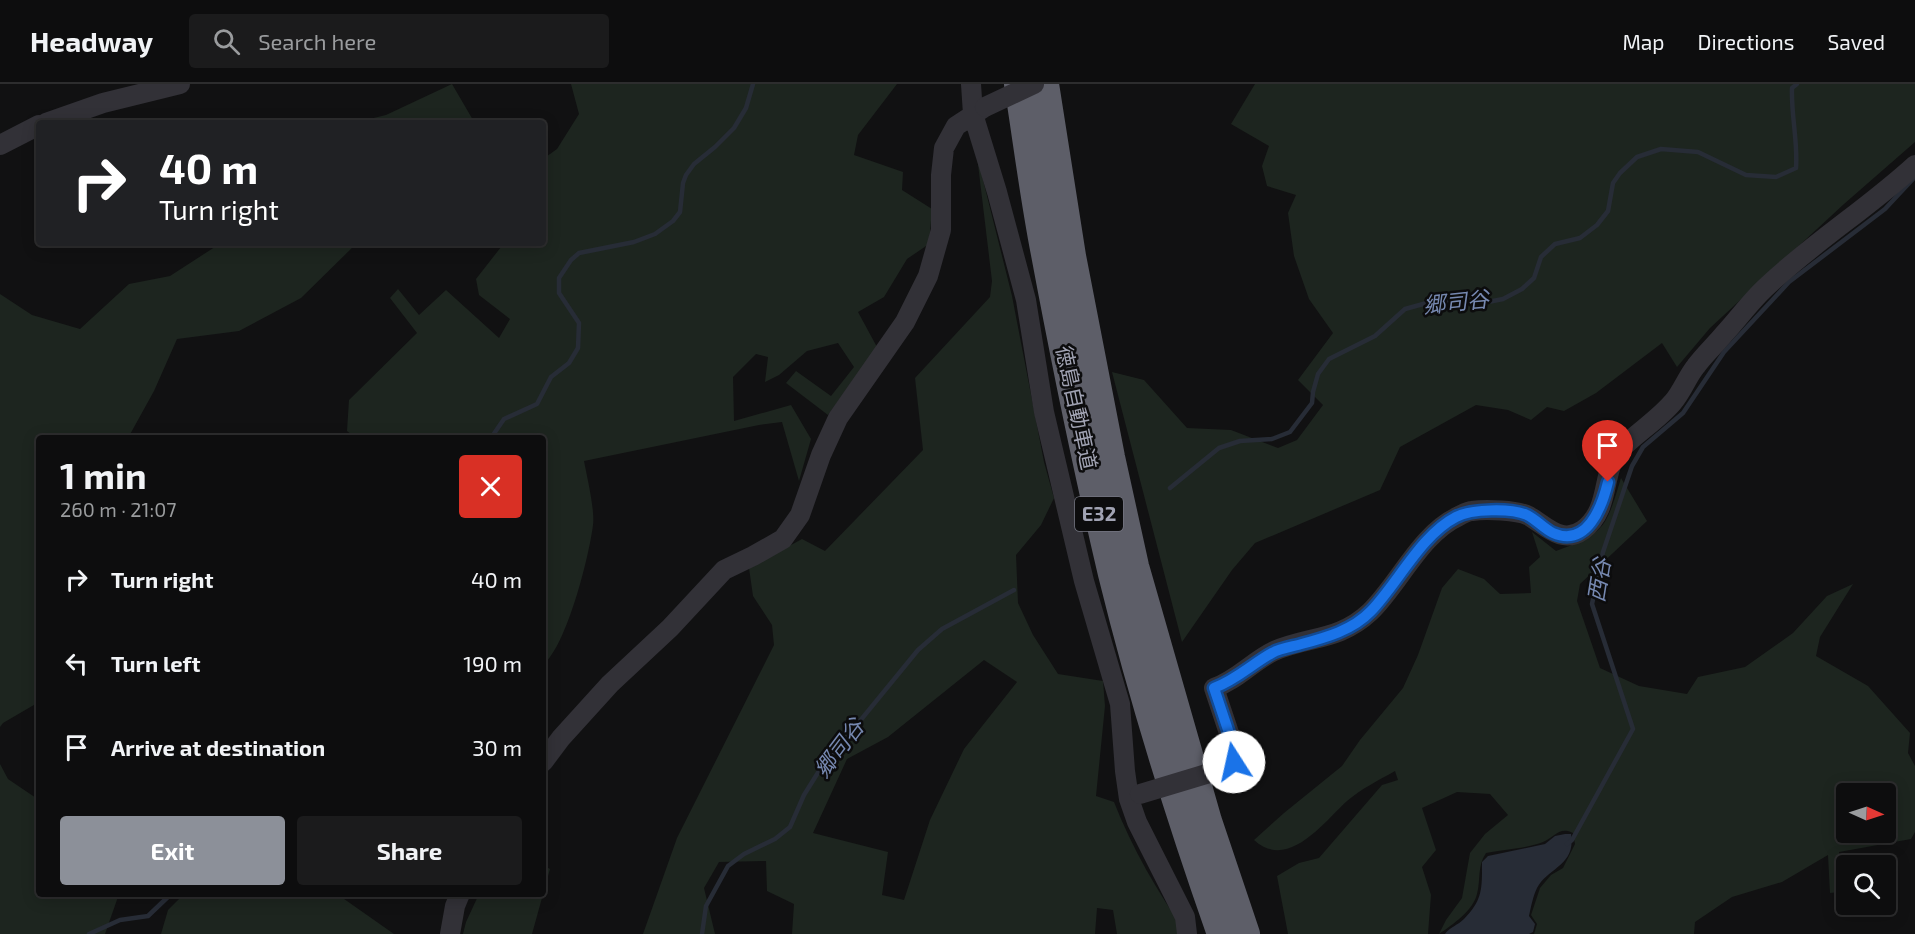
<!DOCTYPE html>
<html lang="en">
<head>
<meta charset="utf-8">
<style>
  body { margin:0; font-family:"Exo 2","Noto Sans JP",sans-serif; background:#1b1b1c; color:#f1f3f6; height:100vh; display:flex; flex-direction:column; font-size:22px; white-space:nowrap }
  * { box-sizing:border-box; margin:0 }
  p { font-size:20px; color:#9a9c9e }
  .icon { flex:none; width:33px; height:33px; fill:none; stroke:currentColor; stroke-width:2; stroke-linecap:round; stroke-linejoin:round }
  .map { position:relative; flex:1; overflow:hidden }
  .side { position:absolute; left:36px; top:351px; width:510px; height:462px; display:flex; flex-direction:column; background:#0d0d0e; border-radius:6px; box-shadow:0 3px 15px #0003,0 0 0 2px #2d2d2e }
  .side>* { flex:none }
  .guide { position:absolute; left:36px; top:36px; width:510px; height:126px; border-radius:6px; box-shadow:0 3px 15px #0003,0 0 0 2px #2d2d2e; background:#202124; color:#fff; overflow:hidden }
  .needle { width:39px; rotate:93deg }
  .tools { position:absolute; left:1836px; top:699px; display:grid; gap:12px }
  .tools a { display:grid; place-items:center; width:60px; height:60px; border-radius:6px; background:#0d0d0e; box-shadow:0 3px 15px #0003,0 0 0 2px #2d2d2e; font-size:30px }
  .pin { position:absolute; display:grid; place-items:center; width:51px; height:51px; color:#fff; margin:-62px -26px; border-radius:50% 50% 50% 0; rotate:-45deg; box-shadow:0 0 6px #0007 }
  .pin .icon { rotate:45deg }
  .me { position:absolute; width:66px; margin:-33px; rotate:350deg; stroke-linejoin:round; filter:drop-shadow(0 0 4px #0008) }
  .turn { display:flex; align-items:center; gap:21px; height:126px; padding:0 24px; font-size:27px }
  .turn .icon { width:78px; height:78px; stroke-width:2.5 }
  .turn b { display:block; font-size:42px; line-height:51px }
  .round { display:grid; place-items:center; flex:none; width:63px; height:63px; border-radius:6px; background:#1b1b1c }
  .summary { display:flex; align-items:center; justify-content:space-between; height:102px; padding:0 24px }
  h1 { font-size:36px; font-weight:700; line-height:45px }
  .cta { display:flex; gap:12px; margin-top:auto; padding:12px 24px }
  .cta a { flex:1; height:69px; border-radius:6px; background:#8c9099; color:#fff; font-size:24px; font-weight:700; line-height:69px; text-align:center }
  .cta a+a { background:#1b1b1c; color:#f1f3f6 }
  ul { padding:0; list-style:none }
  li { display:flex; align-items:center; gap:18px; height:84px; padding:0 24px }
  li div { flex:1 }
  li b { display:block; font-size:22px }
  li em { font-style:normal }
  header { display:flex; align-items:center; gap:36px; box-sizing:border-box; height:84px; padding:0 30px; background:#0d0d0e; border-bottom:2px solid #2d2d2e }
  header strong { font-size:28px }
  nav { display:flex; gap:33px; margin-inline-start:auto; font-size:21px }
  .search { width:420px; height:54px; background:#1b1b1c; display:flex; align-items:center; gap:15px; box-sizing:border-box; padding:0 21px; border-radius:6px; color:#9a9c9e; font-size:22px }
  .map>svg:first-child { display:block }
  .green { fill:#1d251f; fill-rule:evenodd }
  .water { fill:#272c36 }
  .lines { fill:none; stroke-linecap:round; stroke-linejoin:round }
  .stream { stroke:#272c36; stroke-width:4.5 }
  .minor { stroke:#323137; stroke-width:20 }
  .highway { stroke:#5d5e68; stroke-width:28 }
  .minor-bridge { stroke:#323137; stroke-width:20 }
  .route-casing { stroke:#114b97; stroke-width:15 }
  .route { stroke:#1a73e8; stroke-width:10 }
  .labels { text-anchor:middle; stroke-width:5; stroke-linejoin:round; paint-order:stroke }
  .shield { fill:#0c0c0d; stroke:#747681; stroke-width:1.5 }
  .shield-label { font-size:20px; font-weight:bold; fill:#a1a3b3 }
  .street-label { font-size:21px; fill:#a1a3b3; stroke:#0c0c0d }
  .water-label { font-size:22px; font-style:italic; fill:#7688b0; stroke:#0c0c0d }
</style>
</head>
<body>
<header>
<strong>Headway</strong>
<div class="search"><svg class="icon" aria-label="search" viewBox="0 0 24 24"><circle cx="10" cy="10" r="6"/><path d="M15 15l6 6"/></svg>Search here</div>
<nav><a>Map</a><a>Directions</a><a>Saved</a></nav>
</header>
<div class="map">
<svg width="1915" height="850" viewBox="0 0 1915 850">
  <rect width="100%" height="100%" fill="#111112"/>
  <path class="green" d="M452,0L473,36L470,39H353L386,31Z
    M571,0H897L858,51L854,71L903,88L902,106L932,125L929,160L907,175L884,213L858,228L877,263L828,331L786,299L796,287L831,312L854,283L838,259L807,267L779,291L765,298L768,273L756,270L733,293L734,337L791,321L811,355L799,397L782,338L759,341L584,377C587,393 595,426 593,441C589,473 567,561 543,581V354H356L347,347L349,316L417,249L390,214L398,205L419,231L446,206L499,254L510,235L479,211L476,195L501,163L498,159H543V75L557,65L579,30Z
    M1255,0H1915V58L1844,120L1710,244L1677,283L1662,259L1596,309L1564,327L1547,323L1531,336L1508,326L1476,321L1400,363L1380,406L1255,459L1232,486L1182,558L1112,288L1144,296L1187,344L1231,346L1278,364L1297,356L1323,321L1298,296L1333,249L1309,215L1294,172L1288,129L1296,111L1267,102L1262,82L1269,62L1231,40Z
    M977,72L1012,212L1044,378L1054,414L1041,441L1016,471L1018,519L1033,551L1058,590L1103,597L1105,622L1096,712L1114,718C1132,764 1158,809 1187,850H1117L1113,826L1097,824L1095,850H792L794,820L767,807L766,777L719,778L704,804L715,850H643L677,754L774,561L772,541L753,512L749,484L802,455L825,467L923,366L915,294L990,213L992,197ZM984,576L1017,598L964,665L930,736L904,816L882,811L888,768L813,749L847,675L888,653Z
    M221,159H357L301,214L239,247L177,255L154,307L128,354H39V618L3,639L0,643V210L32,231L80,245L129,200L170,192Z
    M1621,394L1647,437L1580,500L1577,517L1600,584L1639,602L1687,610L1698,593L1745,583L1793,549L1827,512L1853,500L1820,553L1816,572L1868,602L1910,649L1908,669L1915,682V748L1911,755L1839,768V808L1830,809L1828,771L1782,798L1732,813L1695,838L1694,850H1534L1537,840L1531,831L1540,804L1551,791L1563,784L1575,760L1573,749C1559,742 1554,754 1543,758C1529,764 1502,766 1486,769C1477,782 1481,795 1477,810C1473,827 1452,841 1439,850L1446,836L1462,814L1470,769L1485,750L1508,731L1490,710L1457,708L1422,724L1436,766L1422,783L1431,811L1428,850H1288L1277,792L1299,779L1319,774L1382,701L1398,696L1395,687C1379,696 1361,705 1347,717C1323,739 1288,787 1254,756L1284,729L1342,682L1360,656L1403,604L1418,571L1442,504L1458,485L1484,495L1500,510L1531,509L1529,483L1540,473L1532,448L1556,467C1606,449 1606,443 1621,394ZM1846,710H1886V748H1846Z
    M0,680L8,695L39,716V810H119L105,850H0Z
    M543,781L550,785L532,850H463L466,838L479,810H543Z
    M184,810H337L394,850H161L168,826Z"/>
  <path class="water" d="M1565,750H1571C1576,782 1548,783 1537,804C1533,812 1531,823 1529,832L1535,840L1533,848L1529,850H1445C1450,843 1458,841 1464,835C1483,816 1482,804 1482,778L1488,772L1545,760L1555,752Z"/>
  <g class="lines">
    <path class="stream" d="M491,354L504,335L537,320L551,293L569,279L578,264L579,239L559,209V194L571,176L579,169L634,158L655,150L673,137L680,128L683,99L686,91L694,80L715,63L734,44L746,24L753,0
      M1170,404L1219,364L1240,357L1272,355L1290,348L1312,319L1313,308L1318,290L1329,275L1375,252L1405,225L1434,217L1483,219L1503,215L1522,205L1534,194L1541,173L1555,160L1580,154L1597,141L1608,127L1613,99L1620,89L1637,73L1661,65L1698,68L1746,91L1776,93L1796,84C1798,57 1791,32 1792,4L1797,0
      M1567,760L1572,756L1633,645L1592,520L1603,468L1632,382L1643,363L1683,329L1724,268L1789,198L1885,125L1913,95
      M89,850L120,836L148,832L171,810
      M702,850L706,822L728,782L744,770L775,755L790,743L804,711L819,687L918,566L942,545L1014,506"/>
    <path class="minor" d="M971,0L973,30L997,108L1026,216L1044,328L1084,497L1120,620L1125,687L1129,715L1137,738L1185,833L1187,850
      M46,39L103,19L180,0
      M0,61L39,41
      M543,678L561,654L610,600L670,544L724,486L753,472L783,455L800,431L821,371L838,334L905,238L928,192L941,146V91L944,64L956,42L982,25
      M1223,685L1234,678L1237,673L1214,604C1237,596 1253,577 1274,567C1309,552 1339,557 1370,528C1399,500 1421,449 1459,432C1463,430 1468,427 1472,427C1485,425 1518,426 1529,432C1546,442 1562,461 1583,446C1612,424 1600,389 1620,366C1636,349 1658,336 1673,318C1682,308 1687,293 1696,282C1704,271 1715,261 1724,250C1738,235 1750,218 1765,204C1812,159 1867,125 1915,81
      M450,850L455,822L460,810"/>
    <path class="highway" d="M1018,0C1027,57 1034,114 1045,170C1065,277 1087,384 1112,490C1142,612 1179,731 1221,850
      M1045,0L1072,172L1111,373L1135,482L1208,737L1246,850"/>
    <path class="minor-bridge" d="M985,23L1034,0
      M1140,710L1223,685"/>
  </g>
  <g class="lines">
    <defs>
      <path id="route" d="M1234,678L1237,673L1214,604C1236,596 1252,580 1272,569C1279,565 1290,563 1298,561C1324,554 1352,547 1371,527C1398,499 1421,451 1456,433C1471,425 1511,424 1527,431C1537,436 1544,445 1553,449C1587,464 1602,423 1608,398"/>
    </defs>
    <use href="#route" class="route-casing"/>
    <use href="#route" class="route"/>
  </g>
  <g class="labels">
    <rect class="shield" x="1075" y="413" width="48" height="34" rx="4.5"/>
    <g class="shield-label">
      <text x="1099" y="437">E32</text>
    </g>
    <g class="street-label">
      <text transform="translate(1076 324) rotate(78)" y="7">徳島自動車道</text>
    </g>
    <g class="water-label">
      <text transform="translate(1456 218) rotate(-6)" y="8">郷司谷</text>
      <text transform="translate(1599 496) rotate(-81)" y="8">西谷</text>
      <text transform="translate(839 664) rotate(-53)" y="8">郷司谷</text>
    </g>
  </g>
</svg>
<div class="tools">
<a><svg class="needle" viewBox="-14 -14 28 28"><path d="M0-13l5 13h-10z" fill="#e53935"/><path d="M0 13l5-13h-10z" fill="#9a9c9e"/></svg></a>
<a><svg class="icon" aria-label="search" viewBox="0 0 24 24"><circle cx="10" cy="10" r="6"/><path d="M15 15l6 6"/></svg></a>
</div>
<div class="pin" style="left:1608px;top:398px;background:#d93025"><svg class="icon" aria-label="arrive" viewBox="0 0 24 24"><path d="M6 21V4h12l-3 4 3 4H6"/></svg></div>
<svg class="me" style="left:1234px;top:678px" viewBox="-20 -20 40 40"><circle r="19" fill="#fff"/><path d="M0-13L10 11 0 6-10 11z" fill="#1a73e8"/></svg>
<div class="guide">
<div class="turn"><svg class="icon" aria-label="right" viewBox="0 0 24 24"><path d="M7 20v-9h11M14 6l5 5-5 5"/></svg><div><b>40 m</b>Turn right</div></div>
</div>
<section class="side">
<div class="summary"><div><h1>1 min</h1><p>260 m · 21:07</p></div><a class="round" style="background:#d93025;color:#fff"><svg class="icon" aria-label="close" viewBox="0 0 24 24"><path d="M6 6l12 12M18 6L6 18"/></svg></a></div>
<ul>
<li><svg class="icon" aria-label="right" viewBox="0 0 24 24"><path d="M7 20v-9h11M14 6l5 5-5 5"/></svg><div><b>Turn right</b></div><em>40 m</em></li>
<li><svg class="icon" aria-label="left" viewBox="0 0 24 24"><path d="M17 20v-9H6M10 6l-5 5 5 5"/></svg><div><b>Turn left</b></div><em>190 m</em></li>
<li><svg class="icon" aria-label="arrive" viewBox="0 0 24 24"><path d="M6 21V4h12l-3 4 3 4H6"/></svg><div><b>Arrive at destination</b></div><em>30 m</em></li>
</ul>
<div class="cta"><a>Exit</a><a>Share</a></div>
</section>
</div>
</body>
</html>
